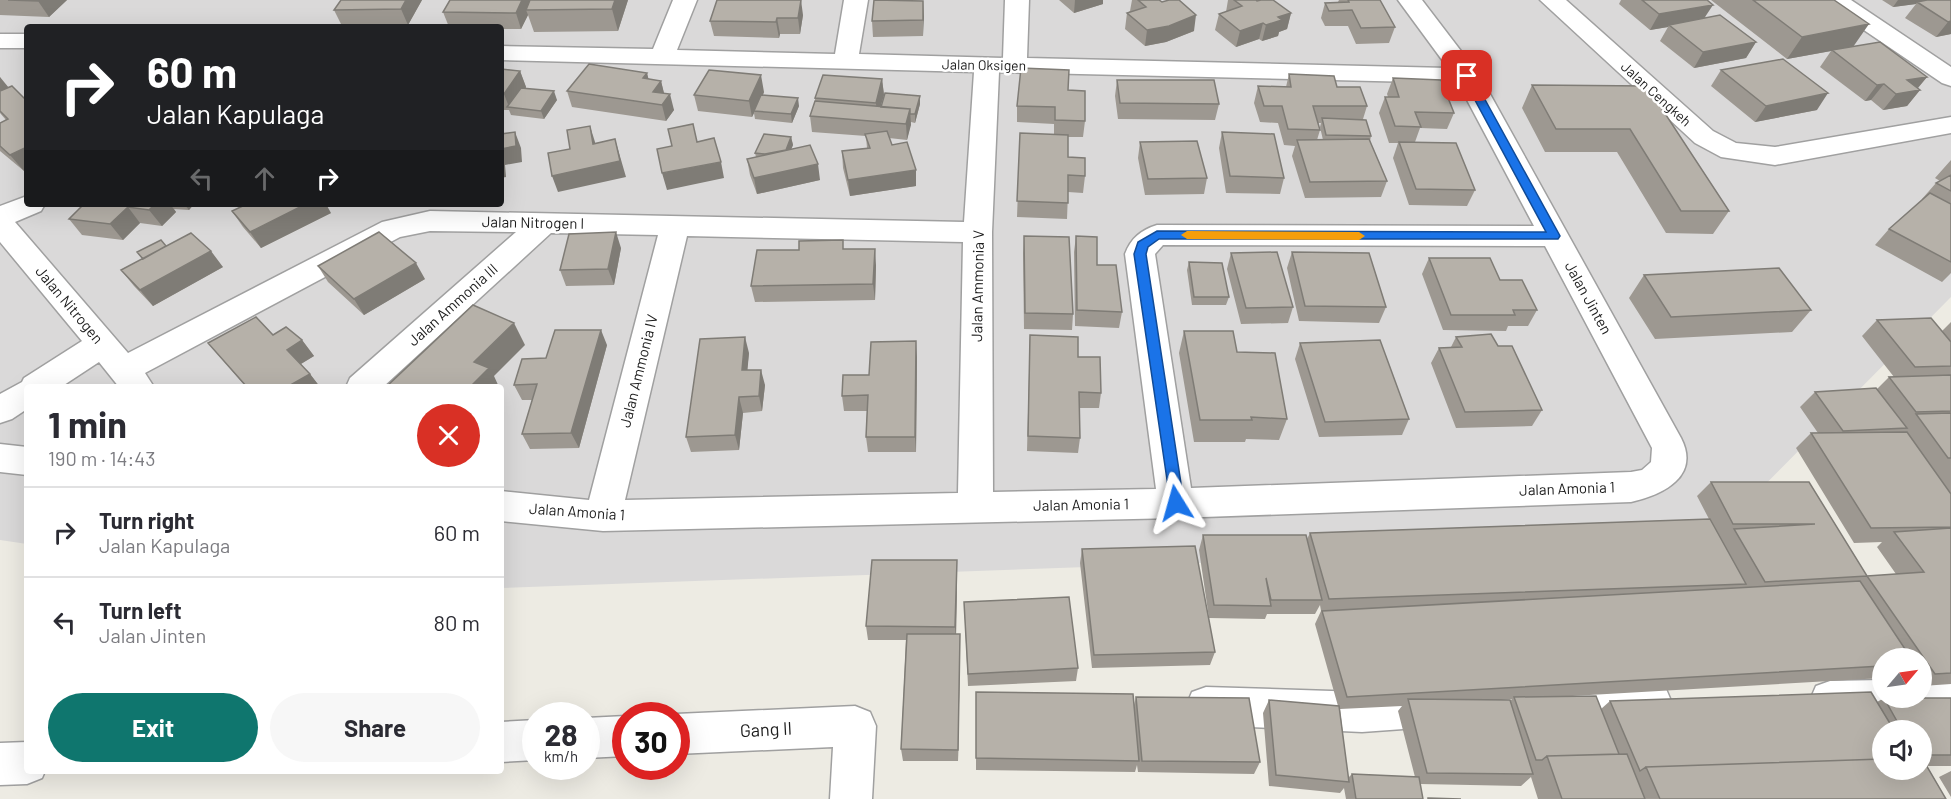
<!DOCTYPE html>
<html lang="en">
<head>
<meta charset="utf-8">
<style>
  body { margin:0; font-family:Barlow,sans-serif; background:#f7f7f7; color:#2b2b33; height:100vh; display:flex; flex-direction:column; font-size:22px; white-space:nowrap }
  * { box-sizing:border-box; margin:0 }
  p { font-size:20px; color:#7c7c81 }
  .icon { flex:none; width:33px; height:33px; fill:none; stroke:currentColor; stroke-width:2; stroke-linecap:round; stroke-linejoin:round }
  .map { position:relative; flex:1; overflow:hidden }
  .side { position:absolute; left:24px; top:384px; width:480px; height:390px; display:flex; flex-direction:column; background:#fff; border-radius:6px; box-shadow:0 6px 24px #0002 }
  .side>* { flex:none }
  .guide { position:absolute; left:24px; top:24px; width:480px; height:183px; border-radius:6px; box-shadow:0 6px 24px #0002; background:#202124; color:#fff; overflow:hidden }
  .needle { width:39px; rotate:61deg }
  .buttons { position:absolute; left:1872px; top:648px; display:grid; gap:12px }
  .buttons a { display:grid; place-items:center; width:60px; height:60px; border-radius:50%; background:#fff; box-shadow:0 6px 24px #0002; font-size:30px }
  .speed { position:absolute; left:522px; top:702px; display:flex; gap:12px; font-size:30px; font-weight:700; text-align:center }
  .speed>* { display:grid; place-content:center; width:78px; height:78px; border-radius:50%; background:#fff; box-shadow:0 6px 24px #0002; line-height:1 }
  .speed small { font-size:15px; font-weight:400 }
  .speed .limit { border:9px solid #d22; background:#fff; color:#111 }
  .pin { position:absolute; display:grid; place-items:center; width:51px; height:51px; color:#fff; margin:-26px; border-radius:12px; box-shadow:0 3px 9px #0006 }
  .me { position:absolute; width:66px; margin:-33px; rotate:352deg; stroke-linejoin:round; filter:drop-shadow(0 0 4px #0008) }
  .turn { display:flex; align-items:center; gap:21px; height:126px; padding:0 24px; font-size:27px }
  .turn .icon { width:78px; height:78px; stroke-width:2.5 }
  .turn b { display:block; font-size:42px; line-height:51px }
  .lanes { display:flex; align-items:center; height:57px; padding:0 24px; background:#0003; justify-content:center; gap:30px; direction:ltr }
  .lanes .off { opacity:.35 }
  .round { display:grid; place-items:center; flex:none; width:63px; height:63px; border-radius:32px; background:#f7f7f7 }
  .overview { display:flex; align-items:center; justify-content:space-between; height:102px; padding:0 24px }
  h1 { font-size:36px; font-weight:700; line-height:45px }
  .button { display:flex; gap:12px; margin-top:auto; padding:12px 24px }
  .button a { flex:1; height:69px; border-radius:36px; background:#0f766e; color:#fff; font-size:24px; font-weight:700; line-height:69px; text-align:center }
  .button a+a { background:#f7f7f7; color:#2b2b33 }
  ul { padding:0; list-style:none }
  li { display:flex; align-items:center; gap:18px; height:90px; padding:0 24px; border-top:2px solid #e1e1e2 }
  li div { flex:1 }
  li b { display:block; font-size:22px }
  li em { font-style:normal }
  .map>svg:first-child { display:block }
  .residential { fill:#dad9d9; fill-rule:evenodd }
  .lines { fill:none; stroke-linecap:round; stroke-linejoin:round }
  .minor-casing { stroke:#a0a0a0; stroke-width:3 }
  .minor { fill:#fff; fill-rule:evenodd }
  .wall { fill:#9d9891; fill-rule:evenodd }
  .shaded-wall { fill:#7f7c76 }
  .building { fill:#b6b1a9; stroke:#7f7c76; stroke-width:1.5 }
  .route { fill:#1a73e8; stroke:#114b97; stroke-width:1.5 }
  .slow { fill:#f59e0b }
  .labels { text-anchor:middle; stroke-width:5; stroke-linejoin:round; paint-order:stroke }
  .far-street-label { font-size:14px; fill:#1c1c1c; stroke:#fff }
  .street-label { font-size:15px; fill:#1c1c1c; stroke:#fff }
  .near-street-label { font-size:18px; fill:#1c1c1c; stroke:#fff }
</style>
</head>
<body>
<div class="map">
<svg width="1951" height="799" viewBox="0 0 1951 799">
  <rect width="100%" height="100%" fill="#edebe3"/>
  <path class="residential" d="M0,0H1951V297L1705,545L501,588V387H27V544L0,540ZM27,27H501V204H27Z"/>
  <g class="lines">
    <defs>
      <path id="minor" d="M673,0H697L677,50L835,54L844,0H868L859,54L1003,58L1005,0H1029L1027,58L1448,68L1398,0H1422L1480,76L1681,438C1701,477 1662,495 1631,502L1176,518L603,531L501,521V491L589,500L658,235L551,233L383,387H346L350,378L516,232L430,231L400,237L145,373L154,387H119L99,362L61,387H27V409L12,419L0,423V394L22,382L24,378L82,341L0,242V206L27,196V204H45L41,211L15,222L128,353L382,222L430,211L964,222L974,72L501,60V46L653,49ZM999,72L1458,83L1534,226L1157,225C1141,230 1131,238 1125,254L1156,489L993,492L992,232ZM687,236L963,242L958,493L625,500ZM1163,245L1545,246L1652,448L1651,462L1642,470L1631,472L1191,488L1155,254Z
        M1540,0H1566L1713,131L1736,143L1775,147L1951,117V133L1775,165L1721,157L1695,143Z
        M1823,0H1851L1951,67V86L1942,83L1827,5Z
        M0,34H27V48H0Z
        M0,444L27,447V475L0,472Z
        M1922,679H1951V717L1830,719L1816,714L1810,700L1816,686L1830,681L1882,680V698H1922Z
        M1652,684L1666,689L1672,703L1666,717L1652,722L1554,723L1540,718L1534,704L1540,690L1554,685Z
        M1206,687L1362,692L1445,688L1459,693L1465,707L1459,721L1445,726L1362,732L1206,725L1192,720L1186,706L1192,692Z
        M855,706L870,712L876,726L872,799H830L833,747L676,754V716H672L676,714Z
        M626,716V756L586,758V718Z
        M536,720V760L501,762V722Z
        M27,742V771H45L42,778L27,784L0,785V743Z"/>
    </defs>
    <use href="#minor" class="minor-casing"/>
    <use href="#minor" class="minor"/>
  </g>
  <path class="wall" d="M0,0H67L49,17L0,15Z
    M422,0L408,25L342,26L334,10Z
    M450,0H628L618,31L534,32L528,15L521,29H501V27H449L443,12Z
    M874,0L923,1V36L873,37L872,21Z
    M1059,0H1103V4L1074,13Z
    M1132,0H1159L1194,31L1166,42L1145,46L1125,29L1127,13L1130,11Z
    M1228,0H1256L1291,13L1287,29L1279,32L1278,36L1262,41L1259,39L1236,47L1215,30L1219,14L1226,12Z
    M1339,0H1380L1395,27L1389,43L1356,44L1348,26H1325L1321,18L1325,3L1338,2Z
    M1621,0H1707L1705,18L1756,42L1746,58L1694,68L1660,41L1668,27L1650,30L1619,4Z
    M1711,0H1834L1853,47L1927,77L1918,88L1920,90L1907,106L1883,110L1871,100L1865,101L1820,67L1831,51L1787,59Z
    M1882,0H1951V34L1936,37L1905,18L1916,4L1893,7Z
    M803,15L800,34H780L779,38L714,36L710,21Z
    M501,69L520,71L526,87V88L557,100L544,119L511,115L509,110H501Z
    M1721,70L1817,110L1755,122L1711,86Z
    M647,73L648,79L661,81L664,94L674,110L666,121L572,107L567,91Z
    M1289,74L1337,87L1367,106L1363,119L1371,136L1370,141L1387,181L1381,197L1305,198L1292,156L1295,146L1284,145L1278,123L1260,122L1254,103L1258,86L1286,87ZM1318,123H1321L1320,127L1323,140H1317L1320,130Z
    M0,77L24,171L0,151V123L6,120L0,113Z
    M1393,78L1454,113L1447,129L1420,128L1415,142L1475,190L1467,206L1409,205L1393,158L1398,143H1389L1379,113L1385,97H1388L1387,94Z
    M882,79L884,95L880,107L920,104L915,123L911,122L907,140L889,138L892,145L916,170V186L850,196L843,168L842,151L867,148L866,136L812,132L810,116L815,101V98Z
    M1117,80L1219,104L1215,120L1118,119L1115,96Z
    M1532,85L1647,86L1729,211L1713,234L1666,233L1617,152H1545L1522,108Z
    M1068,90L1085,121L1083,137H1068V157L1085,176L1083,193L1068,192L1067,219L1017,217L1020,133L1054,135V124L1017,122V106Z
    M764,92L763,95L799,106L792,123L755,119L754,113L752,117L698,111L694,95Z
    M1222,132L1284,178L1280,194L1226,193L1219,148Z
    M791,137L793,145L791,149L820,180L757,194L750,175L747,159L756,157L755,153Z
    M1140,142L1207,178L1204,194L1145,195L1138,158Z
    M1951,160V273L1942,282L1875,245L1889,229L1923,200L1922,199L1936,183L1940,181L1935,178Z
    M84,204H194L189,210L174,209L176,212L162,226L140,223L123,240L82,235L69,219Z
    M232,211L331,213L261,248L243,227Z
    M1024,236L1073,314L1072,330L1024,329L1023,253Z
    M1076,236L1097,265L1122,312L1119,328L1075,326L1074,252Z
    M166,246L223,267L153,306L134,286L121,270Z
    M621,248L614,285L566,286L560,270Z
    M844,249L876,265L875,300L755,302L751,286Z
    M1292,252L1386,307L1379,323L1299,321L1287,268Z
    M1231,253L1293,307L1288,323L1241,324L1227,269Z
    M1429,258L1500,280L1537,310L1528,326H1508L1506,331L1443,330L1422,274Z
    M1189,262L1229,297L1226,305H1192L1187,270Z
    M318,266L425,279L364,315L328,282Z
    M1644,275L1811,310L1792,332L1655,339L1629,298Z
    M1877,320L1942,331L1951,322V684L1922,686V658H1882V678L1555,697L1601,709L1610,701L1877,702L1884,698H1951V766H1927L1946,799H1538L1531,777L1521,786L1420,784L1423,799H1346L1344,788L1340,793L1269,786L1263,713L1269,700L1338,706L1315,624L1321,611L1320,605L1315,614H1267L1265,619L1209,618L1199,550L1203,535L1307,539L1310,533L1709,519L1697,496L1711,482H1809L1867,576L1896,574L1877,547L1882,542L1854,543L1796,448L1811,433H1818L1800,407L1815,392L1877,389L1889,377H1894L1862,336ZM1512,699L1510,701L1501,700ZM1402,706L1398,711L1415,777L1352,774L1348,778L1340,709ZM1882,730H1922V770Z
    M1184,331L1237,352L1287,419L1279,440L1246,439L1245,442H1194L1179,353Z
    M273,335L302,340L314,356L301,364L310,374L320,387H246L208,343Z
    M1030,335L1078,357L1101,393L1099,408H1079L1080,438L1078,453L1027,451Z
    M1456,337L1498,346L1542,410L1532,426L1456,428L1431,363L1439,348L1451,347Z
    M1300,343L1409,419L1402,435L1319,437L1295,359Z
    M607,345L579,448L530,449L522,434L532,400H522L514,385L546,358Z
    M749,353L747,370L765,385L762,411L743,413L739,450L691,452L686,437Z
    M917,357L916,452H868L866,437L867,411H844L842,396L869,375Z
    M1082,549L1215,652L1210,665L1092,668L1080,563Z
    M957,574L956,634H960V647L958,761H903L901,749L906,640H868L866,626Z
    M964,602L1078,668L1076,681L968,686Z
    M976,692L1134,705L1136,697L1260,762L1254,774L1138,772L1137,765L1135,772L976,770Z
    M1951,771V797L1939,777Z"/>
  <path class="shaded-wall" d="M39,0H67L49,17L38,1Z
    M406,0H422L408,25L401,9Z
    M522,0H535L526,10L528,15L521,29L516,13Z
    M615,0H628L618,31L612,9Z
    M801,0L803,15L800,34L798,18Z
    M1075,0H1103V4L1074,13Z
    M1898,0H1934L1917,2L1916,4L1893,7Z
    M923,1L924,17L923,36Z
    M1713,5L1703,20L1669,25L1668,27L1650,30L1659,14Z
    M1291,13L1287,29L1279,32L1278,36L1262,41L1266,25L1278,17Z
    M1196,15L1194,31L1166,42L1145,46L1147,30Z
    M777,18L780,34L779,38L776,22Z
    M1951,21V34L1936,37L1948,22Z
    M1263,23L1259,39L1236,47L1240,31Z
    M1869,24L1853,47L1787,59L1802,37Z
    M1756,42L1746,58L1694,68L1703,52Z
    M520,71L526,87L513,107H509L504,94Z
    M647,73L651,89L643,78Z
    M761,75L764,92L755,111H754V113L752,117L749,101Z
    M0,77L9,88L0,93Z
    M1927,77L1916,90H1920L1907,106L1883,110L1907,80Z
    M882,79L884,95L877,119L876,103Z
    M661,81L665,97L653,92Z
    M1884,84L1871,100L1865,101L1877,85Z
    M554,91L557,100L544,119L541,111Z
    M1828,93L1817,110L1755,122L1766,106Z
    M670,94L674,110L666,121L662,105Z
    M920,96V104L915,123V114Z
    M798,98L799,106L792,123L791,114Z
    M910,109L911,125L907,140L906,124Z
    M590,126L595,142L598,160L593,144Z
    M515,132L521,148L522,162L505,165L506,177L501,178V149Z
    M791,137L793,145L785,165L783,157Z
    M615,139L626,177L558,192L552,176Z
    M27,147V170L24,171L10,155Z
    M721,162L724,178L667,190L662,173Z
    M818,164L820,180L757,194L754,178Z
    M916,170V186L850,196L848,180Z
    M151,204H170L176,212L162,226L149,210Z
    M184,204H194L189,210Z
    M306,204H326L331,213L261,248L250,232Z
    M128,207L140,223L123,240L110,224Z
    M616,232L621,248L614,285L608,269Z
    M875,249L876,265L875,300L873,284Z
    M211,251L223,267L153,306L140,290Z
    M416,263L425,279L364,315L354,299Z
    M514,323L525,345L494,376L499,387H470L474,362Z
    M601,330L607,345L579,448L571,433Z
    M745,337L749,353L746,386L742,370Z
    M302,340L314,356L299,365L287,350Z
    M916,341L917,357L916,452L915,437Z
    M761,370L765,385L762,411L759,396Z
    M310,374L320,387H287Z
    M739,397L743,413L739,450L735,435Z
    M957,560V574L956,640L955,627Z
    M960,634V647L958,761V750Z"/>
  <path class="building" d="M8,0H39L38,1Z
    M341,0H406L401,9L334,10Z
    M450,0H522L516,13L443,12Z
    M530,0H615L612,9L526,10Z
    M717,0H801L798,18H777L776,22L710,21Z
    M874,0L923,1V20L872,21Z
    M1138,0H1159L1162,2L1169,0H1179L1196,15L1169,26L1147,30L1127,13L1146,7Z
    M1234,0H1256L1257,1L1261,0H1273L1291,13L1278,17L1282,20L1266,25L1263,23L1240,31L1219,14L1242,6Z
    M1348,0H1380L1395,27L1361,28L1352,10L1329,11L1325,3L1349,2Z
    M1642,0H1707L1713,5L1659,14Z
    M1753,0H1834L1869,24L1802,37Z
    M1927,0H1951V21L1948,22L1917,2Z
    M1720,15L1756,42L1703,52L1669,25Z
    M1880,42L1927,77L1907,80L1920,90L1896,94L1884,84L1877,85L1832,50Z
    M1783,59L1828,93L1766,106L1721,70Z
    M589,64L647,73L643,78L661,81L653,92L670,94L662,105L567,91Z
    M1021,68L1069,70L1068,90L1085,91V121L1055,120V107L1017,106Z
    M501,69L520,71L504,94H501Z
    M709,70L761,75L749,101L694,95Z
    M1289,74L1334,76L1337,87H1360L1367,106H1313L1320,130L1288,129L1282,106H1264L1258,86L1291,87Z
    M823,75L882,79L876,103L815,98Z
    M1393,78L1441,80L1454,113L1415,112L1421,127L1395,126L1385,97H1399Z
    M1117,80H1214L1219,104L1120,103Z
    M1532,85L1647,86L1729,211H1681L1630,129H1556Z
    M12,86L27,101V147L10,155L0,146V123L8,119L0,111V91Z
    M521,88L554,91L541,111L507,107Z
    M885,93L920,96L915,114H910V109L881,107Z
    M761,95L798,98L791,114L754,111Z
    M815,101L910,109L906,124L810,116Z
    M1322,118L1366,120L1371,136L1326,135Z
    M693,124L697,142L714,138L721,162L662,173L657,149L672,146L668,129Z
    M590,126L593,144L615,139L620,161L552,176L548,153L570,149L567,130Z
    M887,131L892,145L907,142L916,170L848,180L842,151L870,148L865,134Z
    M515,132L516,146L501,149V134Z
    M1222,132L1274,134L1284,178L1230,176Z
    M1020,133L1068,135V157L1085,158V176L1068,175V203L1017,201Z
    M764,134L791,137L786,150L765,154L755,153Z
    M1369,139L1387,181L1310,182L1297,140Z
    M1197,141L1207,178L1148,179L1140,142Z
    M1399,142L1456,143L1475,190L1416,189Z
    M810,145L818,164L754,178L747,159Z
    M1951,175V191L1936,183Z
    M1930,193L1951,204V262L1889,229Z
    M84,204H155L149,210L128,207L110,224L69,219Z
    M247,204H306L250,232L232,211Z
    M379,232L416,263L354,299L318,266Z
    M616,232L608,269L560,270L569,234Z
    M191,233L211,251L140,290L121,270Z
    M1024,236L1069,237L1073,314L1025,313Z
    M1076,236L1097,237V265H1116L1122,312L1077,310Z
    M161,240L166,246L143,259L137,252Z
    M843,240V249H875L873,284L751,286L757,250H799V241Z
    M1277,252L1293,307L1246,308L1231,253Z
    M1292,252L1369,253L1386,307L1305,306Z
    M1429,258H1490L1500,280H1522L1537,310H1513L1515,315H1451Z
    M1189,262L1222,263L1229,297H1194Z
    M1779,268L1811,310L1671,317L1644,275Z
    M473,305L514,323L474,362L489,368L470,387H386Z
    M256,317L273,335L286,327L302,340L287,350L310,374L287,387H247L208,343Z
    M1931,318L1951,342V366L1915,367L1877,320Z
    M555,330H601L571,433L522,434L537,384L514,385L522,359L546,358Z
    M1184,331H1233L1237,352L1275,353L1287,419L1251,417L1252,420H1200Z
    M1491,334L1498,346H1512L1542,410L1465,412L1439,348L1462,347L1456,337Z
    M1030,335L1078,337V357H1100L1101,393L1079,392L1080,438L1028,436Z
    M745,337L742,370H761L759,396L739,397L735,435L686,437L700,339Z
    M1380,340L1409,419L1325,422L1300,343Z
    M916,341L915,437H866L868,395L842,396L843,375H869L871,342Z
    M1951,375V411L1916,412L1889,377Z
    M1876,388L1907,428L1843,431L1815,392Z
    M1951,413V458H1948L1916,414Z
    M1907,432L1951,494V527L1871,528L1811,433Z
    M1711,482H1809L1867,576L1924,572L1894,532L1951,528V673L1935,674L1867,576L1765,582L1734,529L1815,524H1733Z
    M1710,519L1746,584L1329,599L1310,533Z
    M1203,535H1306L1322,600H1271L1266,578L1271,606L1214,605Z
    M1195,546L1215,652L1094,655L1082,549Z
    M872,560H957L955,627L866,626Z
    M1860,581L1911,658H1882V666L1347,697L1322,611Z
    M1069,597L1078,668L968,674L964,602Z
    M907,634H960L958,750L901,749Z
    M976,692L1133,694L1139,761L976,758Z
    M1871,692L1894,730H1882V759L1646,767L1640,771L1610,701Z
    M1596,696L1619,754L1547,756L1542,760H1536L1514,697Z
    M1136,697L1249,698L1260,762L1142,761Z
    M1884,698H1951V755H1922V730H1902Z
    M1408,699L1510,700L1533,774L1427,773Z
    M1269,700L1339,706L1349,782L1276,775Z
    M1627,754L1645,799H1562L1547,756Z
    M1922,758L1946,799H1660L1646,767L1882,759V770H1922Z
    M1352,774L1419,777L1423,799H1356Z
    M1428,798L1461,799H1428Z"/>
  <path class="route" d="M1467,73L1472,76L1560,236L1558,239H1159L1148,247L1146,254L1184,503L1181,507L1176,509L1171,507L1134,254L1138,242L1157,231L1546,232L1462,76Z"/>
  <path class="slow" d="M1187,231L1359,232L1365,236L1359,240L1187,239L1181,235Z"/>
  <g class="labels">
    <g class="far-street-label">
      <text transform="translate(984 65) rotate(1)" y="5">Jalan Oksigen</text>
      <text transform="translate(1656 94) rotate(42)" y="5">Jalan Cengkeh</text>
    </g>
    <g class="street-label">
      <text transform="translate(533 223) rotate(1)" y="5">Jalan Nitrogen I</text>
      <text transform="translate(978 286) rotate(-89)" y="5">Jalan Ammonia V</text>
      <text transform="translate(1588 298) rotate(61)" y="5">Jalan Jinten</text>
      <text transform="translate(69 305) rotate(50)" y="5">Jalan Nitrogen</text>
      <text transform="translate(453 305) rotate(-42)" y="5">Jalan Ammonia III</text>
      <text transform="translate(639 371) rotate(-76)" y="5">Jalan Ammonia IV</text>
      <text transform="translate(1567 489) rotate(-2)" y="5">Jalan Amonia 1</text>
      <text transform="translate(1081 505) rotate(-1)" y="5">Jalan Amonia 1</text>
      <text transform="translate(577 512) rotate(4)" y="5">Jalan Amonia 1</text>
    </g>
    <g class="near-street-label">
      <text transform="translate(766 730) rotate(-3)" y="6">Gang II</text>
    </g>
  </g>
</svg>
<div class="buttons">
<a><svg class="needle" viewBox="-14 -14 28 28"><path d="M0-13l5 13h-10z" fill="#e53935"/><path d="M0 13l5-13h-10z" fill="#7c7c81"/></svg></a>
<a><svg class="icon" aria-label="sound" viewBox="0 0 24 24"><path d="M4 9h4l5-4v14l-5-4H4zM17 9q2 3 0 6"/></svg></a>
</div>
<div class="speed"><div>28<small>km/h</small></div><div class="limit">30</div></div>
<div class="pin" style="left:1467px;top:76px;background:#d93025"><svg class="icon" aria-label="arrive" viewBox="0 0 24 24"><path d="M6 21V4h12l-3 4 3 4H6"/></svg></div>
<svg class="me" style="left:1176px;top:503px" viewBox="-20 -20 40 40"><path d="M0-17L14 15 0 8-14 15z" fill="#1a73e8" stroke="#fff" stroke-width="4"/></svg>
<div class="guide">
<div class="turn"><svg class="icon" aria-label="right" viewBox="0 0 24 24"><path d="M7 20v-9h11M14 6l5 5-5 5"/></svg><div><b>60 m</b>Jalan Kapulaga</div></div>
<div class="lanes"><svg class="icon off" aria-label="left" viewBox="0 0 24 24"><path d="M17 20v-9H6M10 6l-5 5 5 5"/></svg><svg class="icon off" aria-label="ahead" viewBox="0 0 24 24"><path d="M12 20V5M6 11l6-6 6 6"/></svg><svg class="icon" aria-label="right" viewBox="0 0 24 24"><path d="M7 20v-9h11M14 6l5 5-5 5"/></svg></div>
</div>
<section class="side">
<div class="overview"><div><h1>1 min</h1><p>190 m · 14:43</p></div><a class="round" style="background:#d93025;color:#fff"><svg class="icon" aria-label="close" viewBox="0 0 24 24"><path d="M6 6l12 12M18 6L6 18"/></svg></a></div>
<ul>
<li><svg class="icon" aria-label="right" viewBox="0 0 24 24"><path d="M7 20v-9h11M14 6l5 5-5 5"/></svg><div><b>Turn right</b><p>Jalan Kapulaga</p></div><em>60 m</em></li>
<li><svg class="icon" aria-label="left" viewBox="0 0 24 24"><path d="M17 20v-9H6M10 6l-5 5 5 5"/></svg><div><b>Turn left</b><p>Jalan Jinten</p></div><em>80 m</em></li>
</ul>
<div class="button"><a>Exit</a><a>Share</a></div>
</section>
</div>
</body>
</html>
